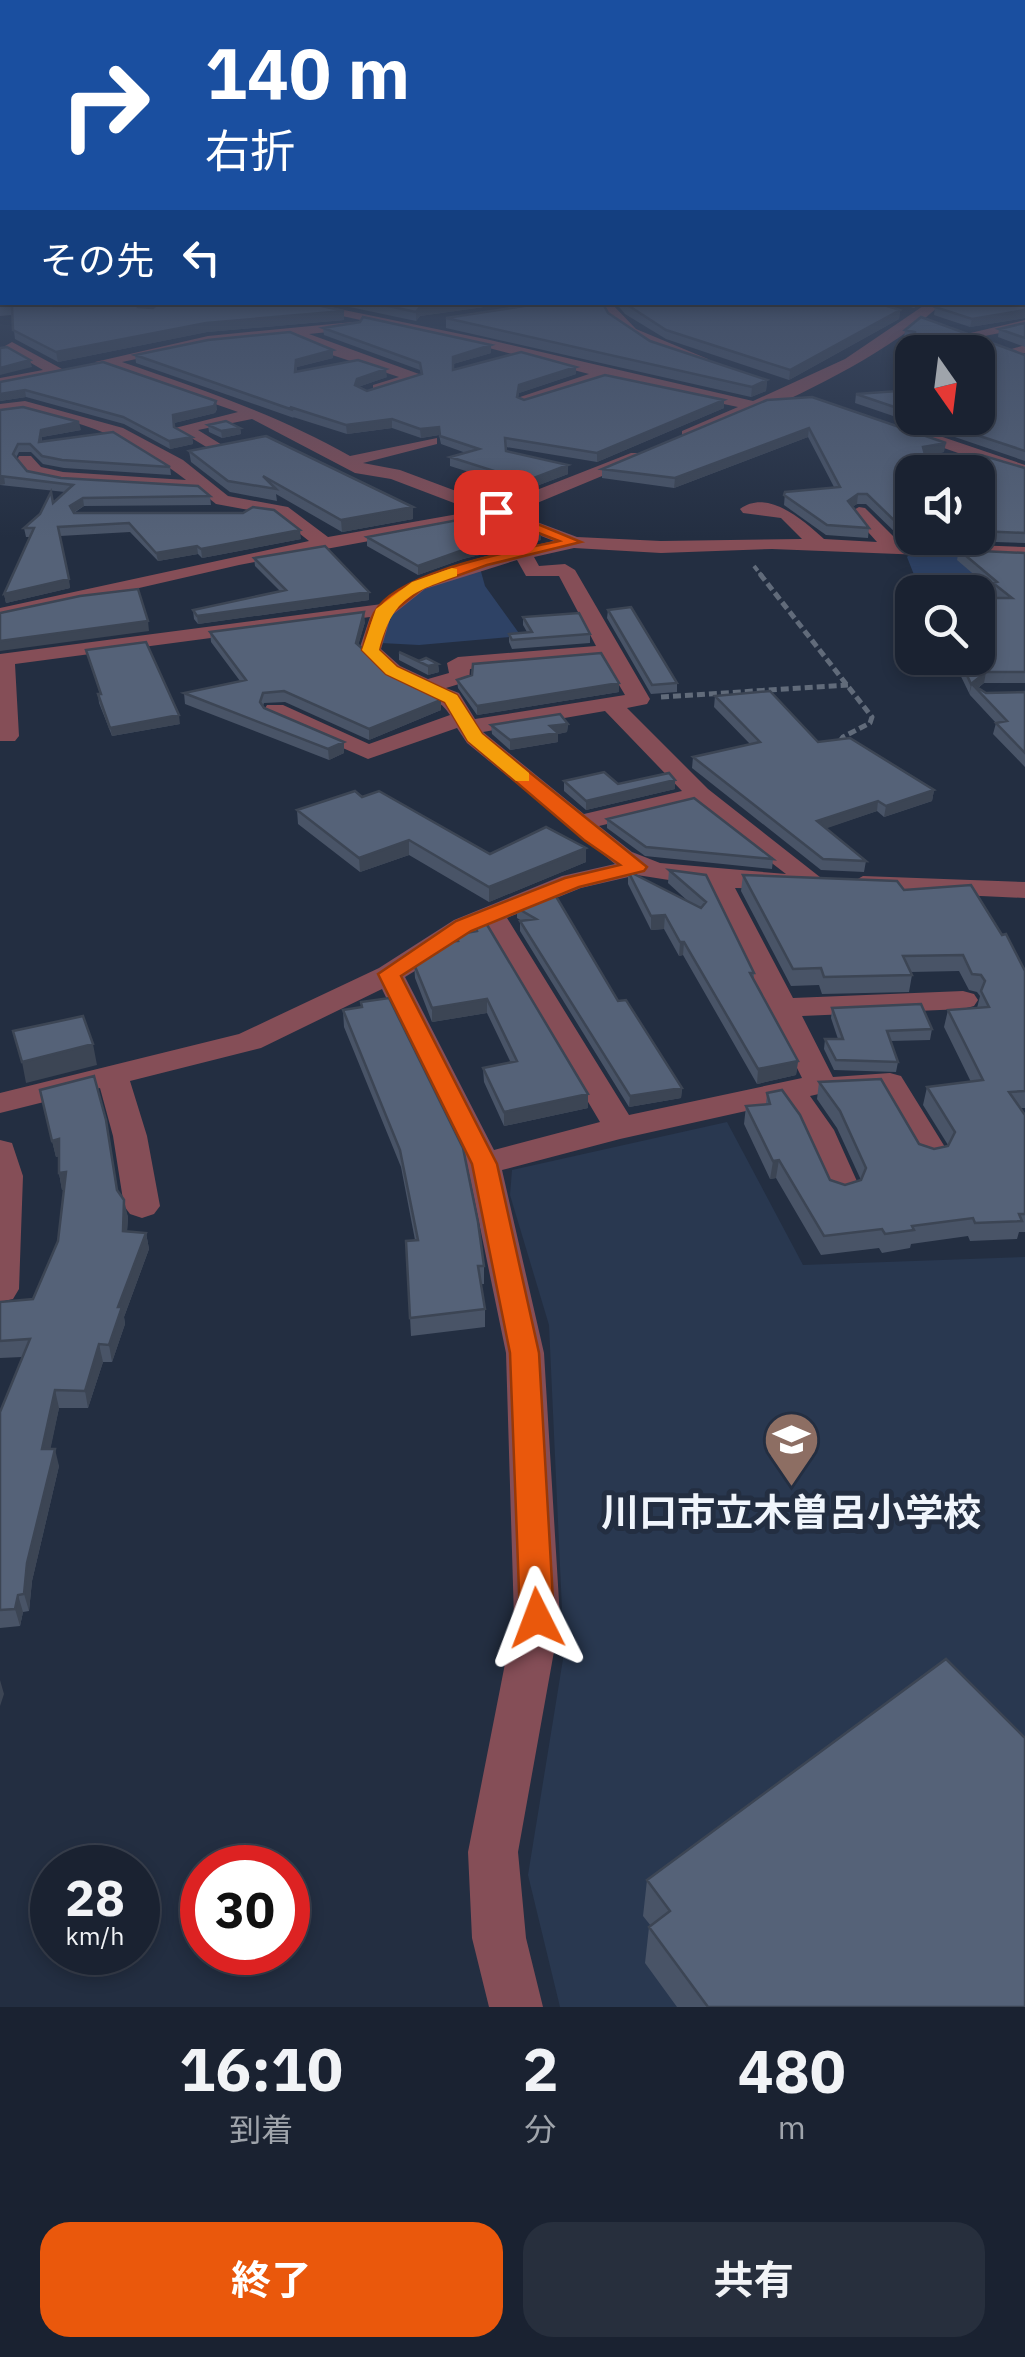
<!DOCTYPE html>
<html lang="ja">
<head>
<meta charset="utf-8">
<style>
  body { margin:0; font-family:"IBM Plex Sans","Noto Sans JP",sans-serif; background:#272f3d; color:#f1f3f6; height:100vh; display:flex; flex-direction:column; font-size:38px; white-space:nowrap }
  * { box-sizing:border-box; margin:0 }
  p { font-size:32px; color:#9fa4ab }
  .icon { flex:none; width:55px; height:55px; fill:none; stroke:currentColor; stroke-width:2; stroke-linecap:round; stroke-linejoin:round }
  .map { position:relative; height:2007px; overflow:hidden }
  .sheet { display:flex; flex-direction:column; background:#1a2231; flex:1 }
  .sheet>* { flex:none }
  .banner { position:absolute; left:0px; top:0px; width:1025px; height:305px; box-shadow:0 5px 15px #0003,0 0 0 2px #383f4d; background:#1a4fa0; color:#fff; overflow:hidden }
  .needle { width:65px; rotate:166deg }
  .tools { position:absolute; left:895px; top:335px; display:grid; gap:20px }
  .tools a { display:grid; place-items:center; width:100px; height:100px; border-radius:20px; background:#1a2231; box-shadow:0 5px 15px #0003,0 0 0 2px #383f4d; font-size:50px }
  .speed { position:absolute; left:30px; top:1845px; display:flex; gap:20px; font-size:50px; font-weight:700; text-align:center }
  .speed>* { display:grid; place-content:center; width:130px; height:130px; border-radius:50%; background:#1a2231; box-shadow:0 5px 15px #0003,0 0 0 2px #383f4d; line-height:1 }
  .speed small { font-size:25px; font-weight:400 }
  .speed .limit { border:15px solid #d22; background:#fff; color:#111 }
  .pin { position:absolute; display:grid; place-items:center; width:85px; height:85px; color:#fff; margin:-42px; border-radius:20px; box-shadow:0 5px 15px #0006 }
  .me { position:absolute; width:110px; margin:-55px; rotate:357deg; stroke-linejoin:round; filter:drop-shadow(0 0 8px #0008) }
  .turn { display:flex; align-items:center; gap:35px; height:210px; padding:0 40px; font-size:45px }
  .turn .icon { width:130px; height:130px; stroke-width:2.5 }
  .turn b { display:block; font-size:70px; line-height:85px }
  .then { display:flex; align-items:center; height:95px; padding:0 40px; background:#0003; gap:20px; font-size:38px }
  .eta { display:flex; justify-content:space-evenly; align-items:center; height:170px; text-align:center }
  .eta b { font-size:60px; font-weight:700; line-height:70px }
  .button { display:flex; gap:20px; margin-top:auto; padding:20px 40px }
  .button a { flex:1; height:115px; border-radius:30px; background:#ea580c; color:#fff; font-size:40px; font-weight:700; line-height:115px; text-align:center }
  .button a+a { background:#272f3d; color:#f1f3f6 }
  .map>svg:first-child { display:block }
  .built { fill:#293850 }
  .green { fill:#2e4265 }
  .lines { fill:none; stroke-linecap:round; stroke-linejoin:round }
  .path-far1 { stroke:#616b7a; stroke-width:4; stroke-dasharray:6 2.5; stroke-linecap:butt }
  .path { stroke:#616b7a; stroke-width:5; stroke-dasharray:8 4; stroke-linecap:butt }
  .minor { fill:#854e57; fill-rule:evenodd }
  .wall { fill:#495467 }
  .shaded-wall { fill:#3c4554 }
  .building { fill:#556278; stroke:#3c4554; stroke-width:2.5 }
  .route { fill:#ea580c; stroke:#983908; stroke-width:2.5 }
  .slow { fill:#f59e0b }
  .labels { text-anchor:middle; stroke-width:10; stroke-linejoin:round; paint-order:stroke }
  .near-poi-label { font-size:38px; font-weight:bold; fill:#f0f5fc; stroke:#232e41 }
</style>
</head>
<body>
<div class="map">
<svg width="1025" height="2007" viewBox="0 0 1025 2007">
  <rect width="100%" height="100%" fill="#232e41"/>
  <path class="built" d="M727,1122L803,1265L1025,1257V2007H560L528,1875L564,1653L549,1325L510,1195L512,1170Z"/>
  <path class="green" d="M912,552L1025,556V629L978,616V592L920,590L907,557Z
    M480,568L485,586L521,636L419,645L381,643L395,608L428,586Z"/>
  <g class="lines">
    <path class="path-far1" d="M754,566L762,576"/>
    <path class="path" d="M760,574L872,717L870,723L843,737L838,744
      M661,697L848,685"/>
    <path class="minor" d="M278,302H305L490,340L753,401L845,359L929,302H943C889,356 761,417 688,439L682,437V431L738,407L605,379L525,405L520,403V397L589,374L489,348Z
      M597,302H610L636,329L708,359C693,368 632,340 617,328C608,321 602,313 597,302Z
      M1025,320V328L969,339L962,335Z
      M353,322L360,326L358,329L309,334L419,374V380L373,391V385L399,377L329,354L291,336L208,344L122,362C201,389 278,415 350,456L437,438V444L363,463L400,470L496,506L631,453H643V459L513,513L577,537L661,541L802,539L781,518L743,513L740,509C768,488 804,521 824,539L877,542L850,512L859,507L865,508L899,542L1025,547V559L772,549L661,553L574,548L534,557L539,566L565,564L575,570L650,699L647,704L627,708L708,789L825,881L812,889L795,881L782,889L735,888L793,998L963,991L974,994L978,1000L974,1006L963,1009L802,1016L833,1077L890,1073L901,1076L948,1152L943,1160L931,1163L919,1160L880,1093L832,1091L810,1096L834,1130L860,1188L855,1196L843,1200L831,1196L801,1131L782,1103L620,1139L502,1170L544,1353L560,1618L518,1852L526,1938L543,2007H489L472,1938L468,1852L514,1618L506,1353L467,1164L382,989L261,1048L130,1081L147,1136L160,1206L154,1214L142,1218L130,1214L124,1206L113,1136L100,1088L0,1113V1093L239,1034L379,968L454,920L562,876L615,864L467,743L457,728L368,759L267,715L264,710L267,705H283L369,744L450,715C434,688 386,684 359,650L370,617L15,664L19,736L15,741H0V654L382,604C432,565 493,554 554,541L494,518L239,565L0,620V608L309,541L276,515L216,504L200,491L63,482L29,475L17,460L19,456H31L41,467L63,472L186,480C140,443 59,406 0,414V404L25,401L123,428L183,460L228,496L288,507L328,537L475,511L391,479L355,473L252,419L198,430L227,448L213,451L175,428L238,412L95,362L208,336ZM517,560L526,576H559L596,646L458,657L447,663L449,673L428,679L400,666L381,649L391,616L425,589ZM603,658L625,695L475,719L459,693L446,688L469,681L470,669ZM605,711L682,791L584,814L483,732ZM694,803L786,874L660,863L632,852L599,826ZM637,875L707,886L802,1078L629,1115L507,918L581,888ZM485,928L600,1122L494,1150L405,977Z
      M12,342L62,369L64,372L0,386V378L43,370L7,349L5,346Z
      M1025,345V353L1012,355L1005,351Z
      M904,428H916L1025,465V476L980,461L941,467L943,472H927L925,459L961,454L904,434Z
      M863,876L1025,882V898L853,890L849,884Z
      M0,1140L12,1143L23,1176L19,1289L13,1299L0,1302Z"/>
  </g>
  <path class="wall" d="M0,257L56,303V306H69L73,302H145L140,305V308L344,311V320L207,332L58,362L15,339L12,315L0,316Z
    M1025,271V318L970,327L934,315L935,307Z
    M326,302H519L420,316L416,321Z
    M615,302H874L900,310L899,319L789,380L666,339L625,314Z
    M894,302H922L914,308Z
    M608,313L650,341L767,380L766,391L751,397L446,328V318Z
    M1025,323V347L998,337L999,329Z
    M323,328L491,345V353L453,364V370L576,367V374L519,393L518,397L524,400L724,408L597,462L506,447V451L568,474L526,490L450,466V457L466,453L441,444L439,435L421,438L392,428L347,434L293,417L294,418L136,363L135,355L333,358L297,367V372L387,377L358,387L367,391L421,374L420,370L324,335Z
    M905,330L1025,355V461L855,403L856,394L912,390V418H978V352H914L913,340L904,338Z
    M0,382L217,409L215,413L174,423V427L192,437L193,444L170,449L124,424L26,397L0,401Z
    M767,400L944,452L926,456L928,466L1025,468V543L936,540L935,538H978V472H912L913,538H901L866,504H857L852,507L869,528L868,538L826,535L784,505L785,492L834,487L808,437L674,488L602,478V469Z
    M0,410L81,430L42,437V442L170,467L171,475L64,468L43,464L31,452H19L16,458L27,471L61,478L210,496L211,505L84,506L74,513L301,539L202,558L198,554L158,561L130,532L60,536L70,588L6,603L4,594L30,537H26L24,528L65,492L0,485Z
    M208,425L240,428L241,434L222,438L209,432Z
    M189,451L413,507V519L342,532L276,494L277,501L230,492L191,462Z
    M541,531V540L463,559L418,575L367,546V537Z
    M959,550L1025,553V683H984L978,688L986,693L1025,692V767L993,734L996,723L970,695L952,658H978L998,598L992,593V590L957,560Z
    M254,558L369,600L198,624L194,619L193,610L280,591L255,566Z
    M608,610L677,683V692L651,694L607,618Z
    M523,617L590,634V643L512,649L509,642V634L527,632L523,625Z
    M365,622L358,645L380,664L441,710L369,740L285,702L264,703L263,706L264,708L344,753L329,760L185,704L184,693L240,681L211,642L210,632Z
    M86,650L180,724L112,736L99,703L98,694H100Z
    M399,652L419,661L438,664L439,672L428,675L399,660Z
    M457,680L619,683V692L477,715L458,688Z
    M715,696L818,742L934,790L932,801L884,817L877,811L826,828L866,861L864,872L821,870L692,768L693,757L750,744L714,707Z
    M568,724L567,732L558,734V742L510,750L492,734L491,725Z
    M675,780V789L586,810L564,791V781L618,784Z
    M362,797L490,854L586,848V862L489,902L409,855L360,872L298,824L297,810Z
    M607,819L773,859L772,869L645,856L607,828Z
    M669,870L706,875L754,973V979L798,1061L796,1075L757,1084L683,955L679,956L664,929L651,930L628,884V871L690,903L668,883Z
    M743,875L904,890L1025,971V1108H1021L1025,1115V1232H1019L1017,1239L970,1241L968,1236L911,1244L910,1248L882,1253L879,1248L821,1255L776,1178L770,1179L744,1124L746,1106L766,1104L767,1093L830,1180L845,1185L861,1180L837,1128L817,1099L819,1082L919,1144L934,1149L948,1145L923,1105L927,1087L971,1082L944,1027L948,1010L977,1008L980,996L977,992L969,990L959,971L911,972L912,975L909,992L822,994L819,985L791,986L741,891Z
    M554,893L618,1001L682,1088L681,1098L629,1107L520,931V921H522L517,918V908Z
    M475,925L588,1094V1108L504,1126L484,1082L483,1068L511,1063L487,1013L432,1022L415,978L414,964L419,963L418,959L436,952V949L456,941V936L476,932Z
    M361,1002L484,1266V1284H481L485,1309V1327L411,1336L406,1241L415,1240L401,1167L344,1027L343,1010L361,1007Z
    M832,1008L932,1029L930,1040L890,1041L898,1062L896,1072L834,1070L824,1049L825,1039H838L831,1018Z
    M40,1090L118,1191L128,1217L127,1231L146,1233L149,1249L124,1317L125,1324L112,1362H103L88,1408H59L50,1449L59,1466L32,1581L29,1611L23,1612L20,1626L0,1628V1412L22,1357L0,1358V1302L33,1299L58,1241L64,1189L62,1190L59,1173V1156L56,1157Z
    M647,1880L1025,2007H677L645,1963L649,1927L651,1926L643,1916Z"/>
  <path class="shaded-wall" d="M454,302H519L420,316L416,321V312L420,307Z
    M900,310L899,319L789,380L790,370Z
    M1025,310V318L970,327L972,319Z
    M344,311V320L207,332L58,362L56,352L206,323Z
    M491,345V353L453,364V357Z
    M333,350V358L297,367L296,380V360Z
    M30,360L32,367L0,375V368Z
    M576,367V374L519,393L517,405L519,385Z
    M386,369L387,377L358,387L355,385L357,379Z
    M767,380L766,391L751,397L752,387Z
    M25,390L26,397L0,401V394Z
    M724,400V408L597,462V453Z
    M216,401L217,409L215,413L174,423L173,415Z
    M392,419V428L347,434L346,425Z
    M79,422L81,430L42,437L41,450L39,442L41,430Z
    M439,427V435L421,438L420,429Z
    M240,428L241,434L222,438L221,431Z
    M809,428L808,437L674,488L675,478Z
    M192,437L193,444L170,449L169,441Z
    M946,443L944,452L922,457L923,447Z
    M568,465V474L526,490V481Z
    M0,476H4L5,484L0,485Z
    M858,494L857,504L846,511L848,501Z
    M83,498L84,506L71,514L70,506Z
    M413,507V519L342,532L341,520Z
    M300,530L301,539L202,558L201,549Z
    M541,531V540L463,559L418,575V566L463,550Z
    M197,546L198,554L158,561L156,553Z
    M69,579L70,588L6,603L4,594Z
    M369,592V600L198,624L197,616Z
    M364,612L365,622L356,653V643Z
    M148,621L149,631L0,651V641Z
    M438,664L439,672L428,675V666Z
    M986,672L984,683L976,689L972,684L969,695L971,684Z
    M619,683V692L477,715V706Z
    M441,700V710L369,740V729Z
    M179,715L180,724L112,736L110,728Z
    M568,724L567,732L558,734V742L510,750V740L550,726Z
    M344,742V753L329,760L328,749Z
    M675,780V789L586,810V801Z
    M934,790L932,801L884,817L886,806Z
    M878,801L877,811L816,832L817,821Z
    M409,840V855L360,872L359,858Z
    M586,848V862L489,902V887Z
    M665,915L664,929L651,930V916Z
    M680,942H684L683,955L679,956Z
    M487,999V1013L432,1022V1008Z
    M93,1044L97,1065L26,1083L22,1062Z
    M798,1061L796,1075L757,1084L758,1069Z
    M682,1088L681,1098L629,1107L630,1096Z
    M588,1094V1108L504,1126V1112Z
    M59,1139L62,1156L56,1157L52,1141Z
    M779,1160L776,1178L770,1179L773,1161Z
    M66,1172L70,1188L62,1190L59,1173Z
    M124,1200L128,1217L126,1248L123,1231Z
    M146,1233L149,1249L124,1317L125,1324L112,1362L109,1345L118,1307Z
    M99,1344L103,1362L88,1408L85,1391Z
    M55,1390L59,1408L47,1466L42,1449Z
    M55,1449L59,1466L32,1581L29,1611L24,1594L27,1563Z
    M18,1595L23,1612L20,1626L15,1609Z
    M0,1680L4,1694L0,1706Z"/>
  <path class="building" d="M0,257H2V302H54V306H69L73,302H139L138,307L153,308L160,302H304L344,311L206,323L56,352L13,330L12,306H0Z
    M1022,271H1025V310L972,319L935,307L940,302H1022Z
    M370,302H454L420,307L416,312Z
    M550,302H602L608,313L650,341L767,380L752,387L446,318Z
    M623,302H874L900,310L790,370L666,330Z
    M363,317L491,345L453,357V370L521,352L576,367L519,385L517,397L524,400L605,375L724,400L597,453L505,438L506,451L568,465L526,481L450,457L479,449L440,436L439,427L420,429L392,419L346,425L290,407L293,410L135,355L208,340L290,332L333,350L296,360L295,372L358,360L386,369L357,379L355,385L367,391L422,374L420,363L323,328L360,322Z
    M921,317L1025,355V451L925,418H978V352H916L915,332L905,330Z
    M1025,323V338L999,329Z
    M7,347L30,360L0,368V348Z
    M103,362L216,401L214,406L173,415L174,427L192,437L169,441L123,417L25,390L0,394V382Z
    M912,390V413L856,394Z
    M812,397L946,443L923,447L928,466H944L948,460L981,455L1025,468V533L978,531V472H912V527L902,528L867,494H858L848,501L869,528L827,525L784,495L785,492L840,487L809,428L675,478L602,469L767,400Z
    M23,407L79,422L41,430L39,442L113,432L170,467L62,460L42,456L30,444H18L13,454L27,471L61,478L198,486L210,496L83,498L70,506L74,513H243L253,507L274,510L300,530L201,549L197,546L156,553L129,523L58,527L69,579L4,594L34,528H24L40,514L51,492L53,503L73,485L0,476V410Z
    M226,421L240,428L221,431L208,425Z
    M266,436L413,507L341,520L263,476L276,489L228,481L189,451Z
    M490,514L541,531L463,550L418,566L367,537Z
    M325,546L369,592L197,616L193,610L286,590L254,558Z
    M959,550L1025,553V672H986L971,684L959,658H978V598H1012L993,583L997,582Z
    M138,589L148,621L0,641V613L80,596Z
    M631,607L677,683L652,685L608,610Z
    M364,612L356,643L380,664L441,700L369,729L284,691L263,693L260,702L264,708L344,742L328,749L184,693L246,680L210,632Z
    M579,613L590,634L512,640L509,634L532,632L523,617Z
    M146,642L179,715L110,728L98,694H101L86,650Z
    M399,652L419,661L426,658L438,664L428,666Z
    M601,653L619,683L477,706L457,680L472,675L473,664Z
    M972,684L986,693L1025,692V753L996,723L1007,721Z
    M770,691L818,742L850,738L934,790L886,806L878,801L817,821L866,861L823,859L693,757L760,742L715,696Z
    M560,714L568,724L550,726L558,733L510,740L491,725Z
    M604,772L618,784L669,773L675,780L586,801L564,781Z
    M355,791L362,797L379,791L490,854L546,827L586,848L489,887L409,840L359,858L297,810Z
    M694,798L773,859L646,847L607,819Z
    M669,870L706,875L754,973H750L798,1061L758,1069L684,942H680L665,915L651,916L628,871L701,908L706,902Z
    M743,875L897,881L904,890L971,885L1002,935L1006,934L1025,971V1091L1009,1092L1025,1115V1214H1019L1022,1221L975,1223L973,1218L912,1226L914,1230L885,1234L882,1229L824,1236L779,1160L773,1161L746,1106L770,1104L767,1093L782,1090L800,1115L830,1180L845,1185L861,1180L866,1168L840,1111L819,1082L881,1079L919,1144L934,1149L948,1146L955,1132L927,1087L983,1080L948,1010L989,1007L981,991L985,981L981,975L972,974L963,955L903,956L912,975L824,977L821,968L793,969Z
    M554,893L618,1001L626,1000L682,1088L630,1096L520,921L536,919L517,908Z
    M486,923L588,1094L504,1112L483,1068L517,1061L487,999L432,1008L414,964L420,963L418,959L428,954L437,952L436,949L446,942L458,941L456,936L460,934L477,931L475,925Z
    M389,998L463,1148L478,1222L484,1266H478L485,1309L410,1318L406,1241L418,1240L400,1150L343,1010L362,1007L361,1002Z
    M921,1004L932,1029L887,1031L898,1062L836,1060L825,1039H843L832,1008Z
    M83,1016L93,1044L22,1062L13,1031Z
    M94,1076L106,1120L117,1190L124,1200L123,1231L146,1233L118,1307H122L109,1345L99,1344L85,1391L55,1390L42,1449H55L27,1563L24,1594L18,1595L15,1609L0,1610V1412L30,1339L0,1341V1302L33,1299L58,1241L66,1172L59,1173V1139L52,1141L40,1090Z
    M946,1659L1025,1738V2007H708L649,1927L670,1911L647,1880Z"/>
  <linearGradient id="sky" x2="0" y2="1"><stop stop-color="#131924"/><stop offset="0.48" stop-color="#3f4c65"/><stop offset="1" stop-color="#3f4c65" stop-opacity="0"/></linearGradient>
  <rect width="1025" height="538" fill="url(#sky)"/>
  <path class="route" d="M492,509H501L581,542L487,565L423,588L389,615L379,650L397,667L457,695L482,734L647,867L644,871L579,887L471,931L401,976L497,1164L539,1353L554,1618L549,1629L537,1633L525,1629L520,1618L510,1353L472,1164L378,974L456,921L565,878L620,865L584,840L468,741L445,702L386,674L362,650C366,639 368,624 374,613C397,571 514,551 559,541L492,515Z"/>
  <path class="slow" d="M452,568L457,569V576C409,593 393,599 379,650L397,667L457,695L482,734L529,773V781H516L468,741L445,702L386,674L362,650L376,609L412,582Z"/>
  <defs>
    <symbol id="school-pin" viewBox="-11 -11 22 30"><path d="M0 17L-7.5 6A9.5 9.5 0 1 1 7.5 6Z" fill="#8d6e63" stroke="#232e41"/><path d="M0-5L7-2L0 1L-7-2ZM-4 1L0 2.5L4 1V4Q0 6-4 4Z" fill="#fff"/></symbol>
  </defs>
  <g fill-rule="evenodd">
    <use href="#school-pin" x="760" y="1408" width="63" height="86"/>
  </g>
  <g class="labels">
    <g class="near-poi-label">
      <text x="791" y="1526">川口市立木曽呂小学校</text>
    </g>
  </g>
</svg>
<div class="tools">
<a><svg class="needle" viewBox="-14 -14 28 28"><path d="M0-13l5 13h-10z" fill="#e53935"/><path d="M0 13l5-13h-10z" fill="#9fa4ab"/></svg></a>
<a><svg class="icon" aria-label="sound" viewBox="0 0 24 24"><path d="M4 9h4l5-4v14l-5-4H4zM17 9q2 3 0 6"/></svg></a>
<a><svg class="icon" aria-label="search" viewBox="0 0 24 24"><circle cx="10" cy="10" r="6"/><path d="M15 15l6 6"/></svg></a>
</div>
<div class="speed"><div>28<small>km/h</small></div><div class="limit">30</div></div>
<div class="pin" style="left:496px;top:512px;background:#d93025"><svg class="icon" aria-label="arrive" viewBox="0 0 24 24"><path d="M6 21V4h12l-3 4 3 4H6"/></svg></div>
<svg class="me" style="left:537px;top:1618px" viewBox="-20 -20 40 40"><path d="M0-17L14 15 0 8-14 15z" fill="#ea580c" stroke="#fff" stroke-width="4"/></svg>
<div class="banner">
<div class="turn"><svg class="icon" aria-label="right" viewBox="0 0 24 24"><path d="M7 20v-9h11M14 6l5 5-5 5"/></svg><div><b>140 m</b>右折</div></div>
<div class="then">その先<svg class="icon" aria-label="left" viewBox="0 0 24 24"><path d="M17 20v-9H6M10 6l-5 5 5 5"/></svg></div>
</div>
</div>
<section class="sheet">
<div class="eta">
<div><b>16:10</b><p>到着</p></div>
<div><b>2</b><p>分</p></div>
<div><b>480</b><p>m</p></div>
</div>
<div class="button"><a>終了</a><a>共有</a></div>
</section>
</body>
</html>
